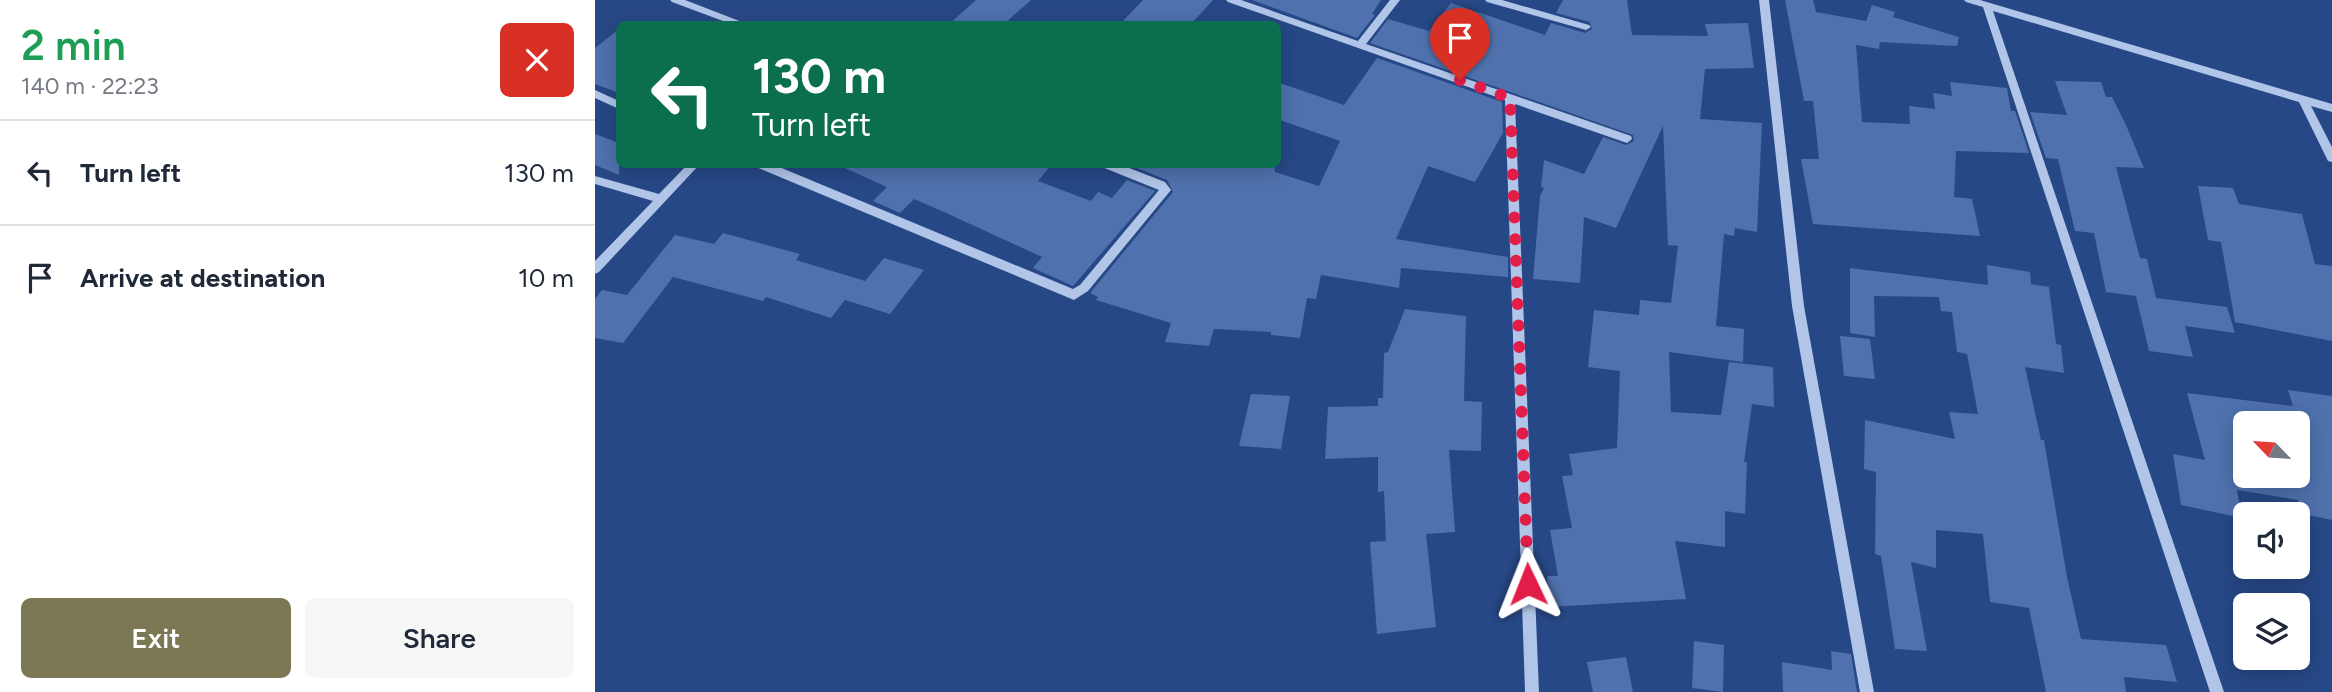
<!DOCTYPE html>
<html lang="en">
<head>
<meta charset="utf-8">
<style>
  body { margin:0; font-family:Figtree,sans-serif; background:#f6f6f7; color:#1f2937; height:100vh; display:flex; flex-direction:column; font-size:26px; white-space:nowrap }
  * { box-sizing:border-box; margin:0 }
  p { font-size:23px; color:#747a83 }
  .icon { flex:none; width:38px; height:38px; fill:none; stroke:currentColor; stroke-width:2; stroke-linecap:round; stroke-linejoin:round }
  .map { position:relative; flex:1; overflow:hidden }
  .details { display:flex; flex-direction:column; background:#fff; width:595px }
  .details>* { flex:none }
  .top-card { position:absolute; left:21px; top:21px; width:665px; height:147px; border-radius:10px; box-shadow:0 4px 18px #0003; background:#0b6e4f; color:#fff; overflow:hidden }
  .needle { width:46px; rotate:295deg }
  .buttons { position:absolute; left:1638px; top:411px; display:grid; gap:14px }
  .buttons a { display:grid; place-items:center; width:77px; height:77px; border-radius:10px; background:#fff; box-shadow:0 4px 18px #0003; font-size:35px }
  .pin { position:absolute; display:grid; place-items:center; width:60px; height:60px; color:#fff; margin:-72px -30px; border-radius:50% 50% 50% 0; rotate:-45deg; box-shadow:0 0 7px #0007 }
  .pin .icon { rotate:45deg }
  .me { position:absolute; width:77px; margin:-38px; rotate:358deg; stroke-linejoin:round; filter:drop-shadow(0 0 5px #0008) }
  .turn { display:flex; align-items:center; gap:24px; height:147px; padding:0 21px; font-size:32px }
  .turn .icon { width:91px; height:91px; stroke-width:2.5 }
  .turn b { display:block; font-size:49px; line-height:60px }
  .round { display:grid; place-items:center; flex:none; width:74px; height:74px; border-radius:10px; background:#f6f6f7 }
  .overview { display:flex; align-items:center; justify-content:space-between; height:119px; padding:0 21px }
  h1 { font-size:42px; font-weight:600; line-height:52px; color:#1e9e55 }
  .button { display:flex; gap:14px; margin-top:auto; padding:14px 21px }
  .button a { flex:1; height:80px; border-radius:10px; background:#7d7854; color:#fff; font-size:28px; font-weight:600; line-height:80px; text-align:center }
  .button a+a { background:#f6f6f7; color:#1f2937 }
  ul { padding:0; list-style:none }
  li { display:flex; align-items:center; gap:21px; height:105px; padding:0 21px; border-top:2px solid #e0e1e3 }
  li div { flex:1 }
  li b { display:block; font-size:26px }
  li em { font-style:normal }
  main { display:flex; flex:1; min-height:0 }
  .map>svg:first-child { display:block }
  .building { fill:#4f71ad; fill-rule:evenodd }
  .lines { fill:none; stroke-linecap:round; stroke-linejoin:round }
  .minor { fill:#b1c5e8; fill-rule:evenodd }
  .route { stroke:#e11d48; stroke-width:12; stroke-dasharray:0 21.6 }
</style>
</head>
<body>
<main>
<section class="details">
<div class="overview"><div><h1>2 min</h1><p>140 m · 22:23</p></div><a class="round" style="background:#d93025;color:#fff"><svg class="icon" aria-label="close" viewBox="0 0 24 24"><path d="M6 6l12 12M18 6L6 18"/></svg></a></div>
<ul>
<li><svg class="icon" aria-label="left" viewBox="0 0 24 24"><path d="M17 20v-9H6M10 6l-5 5 5 5"/></svg><div><b>Turn left</b></div><em>130 m</em></li>
<li><svg class="icon" aria-label="arrive" viewBox="0 0 24 24"><path d="M6 21V4h12l-3 4 3 4H6"/></svg><div><b>Arrive at destination</b></div><em>10 m</em></li>
</ul>
<div class="button"><a>Exit</a><a>Share</a></div>
</section>
<div class="map">
<svg width="1737" height="692" viewBox="0 0 1737 692">
  <rect width="100%" height="100%" fill="#274886"/>
  <path class="building" d="M381,0H436L409,24H354Z
    M548,0H618L596,24H525Z
    M657,0H786L777,14L780,15L762,38Z
    M968,0H1032L1037,35L1113,36L1110,24L1153,23L1159,68L1110,69L1105,119L1167,123L1162,232L1140,228L1139,236L1129,234L1121,326L1149,329L1148,362L1074,352L1076,412L1126,415L1134,362L1178,367L1179,407L1157,404L1149,462H1152L1150,514L1130,511V547L1080,541L1091,599L954,607L952,576H963L955,530L977,528L967,476L978,475L974,454L1022,448L1025,371L993,367L999,310L1044,315L1045,300L1076,303L1083,246L1073,245L1068,126L1021,228L989,217L985,283L938,279L945,196L949,188L946,187L949,160L989,174L1008,137L1031,145L1039,141L1038,135L775,43L793,19L834,31L856,3L950,35L956,23L990,33L997,29L995,22L961,13Z
    M1190,0H1218L1221,12L1271,21L1277,5L1300,12L1298,17L1364,37L1362,46L1285,42L1284,49L1261,45L1267,122L1315,124L1314,106L1340,109L1338,93L1357,96L1355,82L1412,88L1416,111H1420L1434,153L1361,151L1359,197L1377,199L1385,236L1218,224L1206,159H1224L1218,101H1209Z
    M24,29V93L0,84V48Z
    M782,58L907,102L908,133L880,182L833,166L801,239L913,257V277L806,268L804,288L726,275L721,299L712,298L705,338L676,335V332L619,329L614,346L570,342L576,323L501,300L503,297L495,293L578,192L572,180L542,168L545,164H679L680,172L724,186L745,141L682,119V82L749,105Z
    M1460,81L1506,82L1511,97H1517L1531,125L1549,168L1521,167L1545,258L1552,259L1561,298L1632,307L1640,333L1590,326L1598,357L1554,351L1541,296L1511,292L1499,233L1480,231L1463,159L1451,158L1435,112L1472,115Z
    M0,134L24,143V175L0,165Z
    M241,164H457L443,181L496,201L503,192L517,198L532,180L560,191L478,286L438,268L447,257L349,212L319,199L305,213L278,201L292,187Z
    M1603,186L1638,188L1644,204L1707,214L1720,264L1737,266V341L1640,322L1626,242L1613,240Z
    M128,233L205,254L201,260L270,281L289,258L329,270L295,314L250,300L236,318L171,297L168,301L78,277L28,343L0,338V299L7,290L32,295L80,235L119,244Z
    M1392,265L1435,272L1436,284L1454,287L1461,344L1466,345L1469,373L1430,367L1446,440H1449L1472,577L1486,639L1571,645L1582,682L1529,677L1531,692H1451L1434,608L1395,602L1388,534L1341,530V568L1316,562L1332,651L1300,649L1286,556L1280,554L1281,472L1269,469L1270,420L1360,439L1354,412L1383,414L1372,354L1362,352L1357,312L1346,311L1344,297L1279,296L1280,337L1255,333V268L1393,285Z
    M810,309L871,316L869,401L887,402L886,451L854,450L860,532L831,534L841,627L782,634L775,542L791,541L789,491L783,492V457L730,459L733,407L783,406V398H788L789,353L793,352Z
    M1245,336L1275,339L1280,379L1249,376Z
    M1693,390L1737,396V520L1703,513V500L1642,490L1647,518L1586,505L1578,454L1610,460L1592,393L1698,406ZM1650,424H1703V476H1650Z
    M656,394L695,396L686,449L644,446Z
    M1099,641L1129,645L1128,692L1097,688Z
    M1236,651L1256,654L1262,692H1188L1187,662L1237,670Z
    M1031,657L1038,692H998L992,662Z"/>
  <g class="lines">
    <path class="minor" d="M75,0H90L147,22L149,24H136L77,2Z
      M631,0H646L763,41L795,0H805L771,44L1036,136L1037,139L1032,143L920,104L944,692H930L910,100L633,2Z
      M890,0H907L994,25L996,27L991,30L892,2Z
      M1164,0H1174L1209,306L1279,692H1265L1197,306Z
      M1369,0H1385L1737,104V112L1716,106L1737,147V162L1733,161L1704,102L1398,11L1629,692H1615L1388,7L1371,2Z
      M0,90L24,101V109L0,98Z
      M93,164H105L4,272L0,274V261L58,201L0,184V176L64,194Z
      M160,164H177L478,289L485,285L564,190L507,167L506,164H524L570,182L576,190L493,291L479,300L161,167Z"/>
  </g>
  <g class="lines">
    <path class="route" d="M865,80L915,98L933,584"/>
  </g>
</svg>
<div class="buttons">
<a><svg class="needle" viewBox="-14 -14 28 28"><path d="M0-13l5 13h-10z" fill="#e53935"/><path d="M0 13l5-13h-10z" fill="#747a83"/></svg></a>
<a><svg class="icon" aria-label="sound" viewBox="0 0 24 24"><path d="M4 9h4l5-4v14l-5-4H4zM17 9q2 3 0 6"/></svg></a>
<a><svg class="icon" aria-label="layers" viewBox="0 0 24 24"><path d="M12 4l9 5-9 5-9-5zM3 14l9 5 9-5"/></svg></a>
</div>
<div class="pin" style="left:865px;top:80px;background:#d93025"><svg class="icon" aria-label="arrive" viewBox="0 0 24 24"><path d="M6 21V4h12l-3 4 3 4H6"/></svg></div>
<svg class="me" style="left:933px;top:584px" viewBox="-20 -20 40 40"><path d="M0-17L14 15 0 8-14 15z" fill="#e11d48" stroke="#fff" stroke-width="4"/></svg>
<div class="top-card">
<div class="turn"><svg class="icon" aria-label="left" viewBox="0 0 24 24"><path d="M17 20v-9H6M10 6l-5 5 5 5"/></svg><div><b>130 m</b>Turn left</div></div>
</div>
</div>
</main>
</body>
</html>
